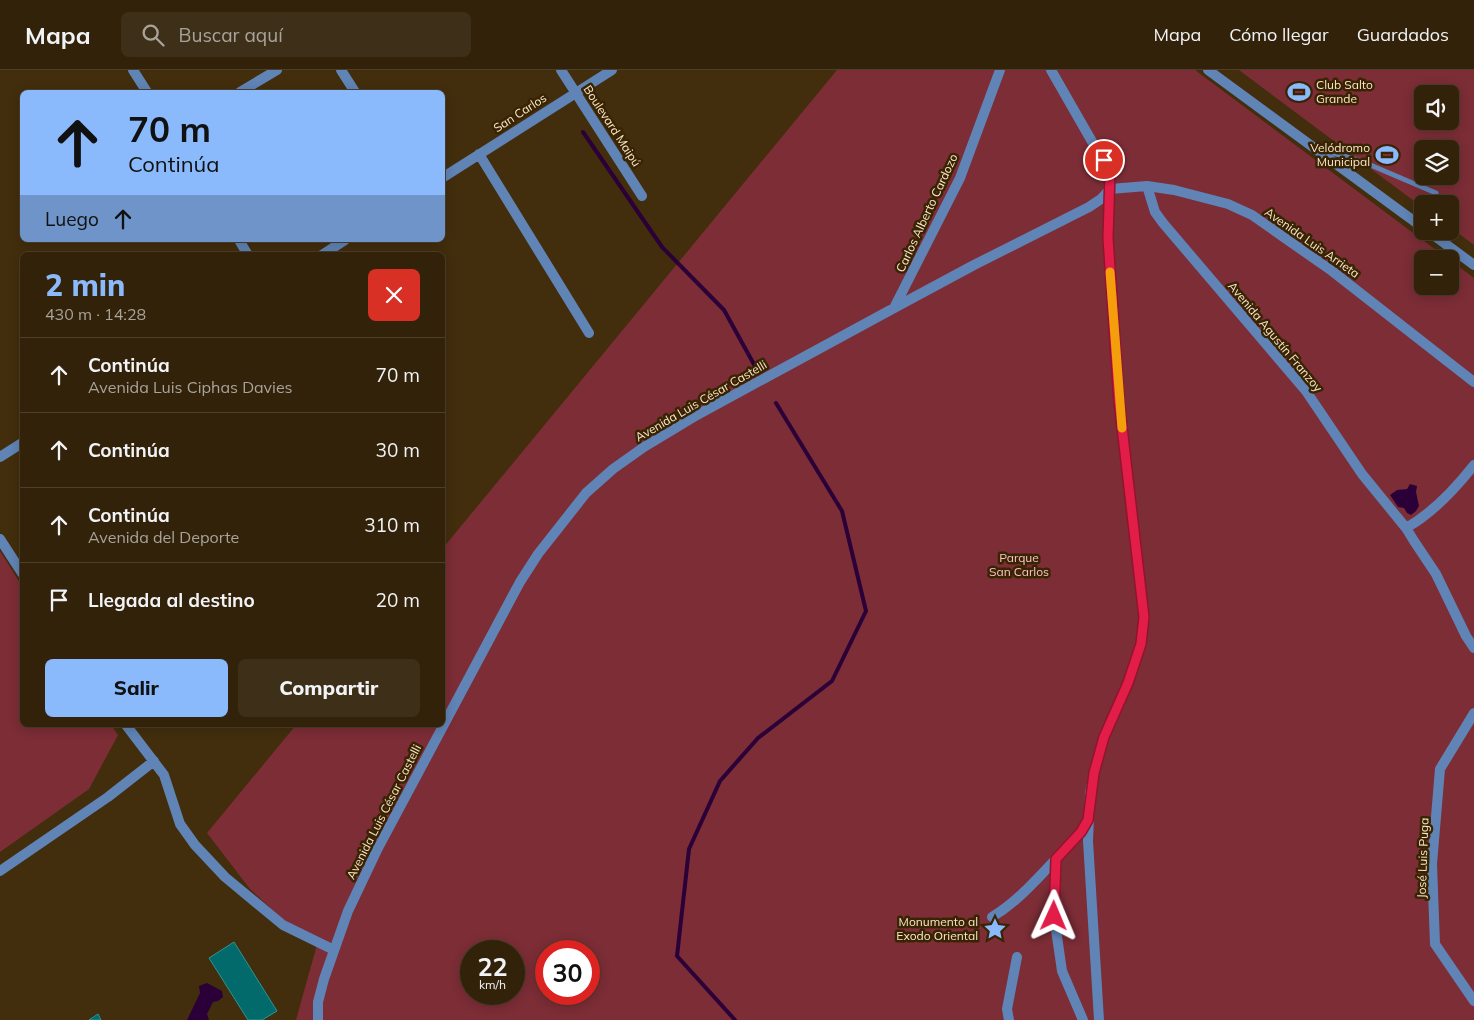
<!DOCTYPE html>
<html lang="es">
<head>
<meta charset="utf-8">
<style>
  body { margin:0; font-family:Mulish,sans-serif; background:#3d2f18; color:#f1f3f6; height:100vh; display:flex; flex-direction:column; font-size:19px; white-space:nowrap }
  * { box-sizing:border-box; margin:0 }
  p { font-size:16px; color:#a8a49c }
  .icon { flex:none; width:28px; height:28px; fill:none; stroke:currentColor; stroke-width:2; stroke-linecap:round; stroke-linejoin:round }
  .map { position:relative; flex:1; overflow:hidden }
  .side { position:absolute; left:20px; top:182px; width:425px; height:475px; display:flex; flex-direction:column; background:#32220a; border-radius:8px; box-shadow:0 2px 12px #0003,0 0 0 1px #4d3f2b }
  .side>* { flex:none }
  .top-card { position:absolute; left:20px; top:20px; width:425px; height:152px; border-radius:8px; box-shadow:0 2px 12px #0003,0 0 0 1px #4d3f2b; background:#8abafc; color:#111; overflow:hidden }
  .tools { position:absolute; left:1414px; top:15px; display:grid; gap:10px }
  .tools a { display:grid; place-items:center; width:45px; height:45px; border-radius:8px; background:#32220a; box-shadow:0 2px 12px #0003,0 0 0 1px #4d3f2b; font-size:25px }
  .speed { position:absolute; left:460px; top:870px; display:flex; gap:10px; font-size:25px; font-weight:700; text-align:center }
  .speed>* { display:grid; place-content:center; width:65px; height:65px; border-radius:50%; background:#32220a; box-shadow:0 2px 12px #0003,0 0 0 1px #4d3f2b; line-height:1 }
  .speed small { font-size:12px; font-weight:400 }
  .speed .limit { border:8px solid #d22; background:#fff; color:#111 }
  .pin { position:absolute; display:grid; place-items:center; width:42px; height:42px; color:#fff; margin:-21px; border:2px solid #fff; border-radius:50%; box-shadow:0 1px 5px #0007 }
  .me { position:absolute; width:55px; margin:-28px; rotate:1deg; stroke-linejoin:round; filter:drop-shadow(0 0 4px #0008) }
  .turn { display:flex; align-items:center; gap:18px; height:105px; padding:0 25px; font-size:22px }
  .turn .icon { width:65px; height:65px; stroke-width:2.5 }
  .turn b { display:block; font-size:35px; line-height:42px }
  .then { display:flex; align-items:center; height:48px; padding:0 25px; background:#0003; gap:10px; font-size:19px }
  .round { display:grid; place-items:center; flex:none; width:52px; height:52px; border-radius:8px; background:#3d2f18 }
  .overview { display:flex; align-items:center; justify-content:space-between; height:85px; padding:0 25px }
  h1 { font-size:30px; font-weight:800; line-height:38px; color:#8abafc }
  .action { display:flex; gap:10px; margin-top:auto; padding:10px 25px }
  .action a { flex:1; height:58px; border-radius:8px; background:#8abafc; color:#111; font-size:20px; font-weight:800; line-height:58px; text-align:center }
  .action a+a { background:#3d2f18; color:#f1f3f6 }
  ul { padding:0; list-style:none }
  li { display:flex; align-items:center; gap:15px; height:75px; padding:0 25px; border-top:1px solid #4d3f2b }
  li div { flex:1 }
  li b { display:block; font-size:19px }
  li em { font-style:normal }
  header { display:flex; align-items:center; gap:30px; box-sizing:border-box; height:70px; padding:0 25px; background:#32220a; border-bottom:1px solid #4d3f2b }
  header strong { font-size:24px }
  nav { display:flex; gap:28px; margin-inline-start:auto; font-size:18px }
  .search { width:350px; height:45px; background:#3d2f18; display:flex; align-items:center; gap:12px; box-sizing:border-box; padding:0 18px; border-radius:8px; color:#a8a49c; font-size:19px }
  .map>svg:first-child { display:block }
  .green { fill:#7c2d36; fill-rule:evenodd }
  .water { fill:#2b0038 }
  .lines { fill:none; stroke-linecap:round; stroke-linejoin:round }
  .stream { stroke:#2b0038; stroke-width:4 }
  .building { fill:#036a6b; stroke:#2d9597 }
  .lane { stroke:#6084b6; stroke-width:5 }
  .street { stroke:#6084b6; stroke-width:10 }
  .route-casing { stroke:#92132f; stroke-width:12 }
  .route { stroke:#e11d48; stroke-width:9 }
  .slow { stroke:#f59e0b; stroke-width:9 }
  .labels { text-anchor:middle; stroke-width:5; stroke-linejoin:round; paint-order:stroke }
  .poi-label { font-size:12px; fill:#fbe6c8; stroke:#382403; text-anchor:end }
  .street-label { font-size:12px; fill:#fbe6c8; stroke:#382403 }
  .park-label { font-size:12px; fill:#fbc2c4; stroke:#382403 }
</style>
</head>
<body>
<header>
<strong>Mapa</strong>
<div class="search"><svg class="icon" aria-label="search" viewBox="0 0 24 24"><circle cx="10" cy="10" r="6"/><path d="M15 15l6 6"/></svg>Buscar aquí</div>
<nav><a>Mapa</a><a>Cómo llegar</a><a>Guardados</a></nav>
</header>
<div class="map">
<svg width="1474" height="950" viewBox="0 0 1474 950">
  <rect width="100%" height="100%" fill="#422e0d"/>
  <path class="green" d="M837,0H1195L1448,189H1422V216H1450V190L1474,208V950H296L318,871L281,848L250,819L207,763L296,655H442L443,478ZM471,881H514V924H471ZM546,881H589V924H546Z
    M1239,0H1474V175L1450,157V134H1422V137ZM1422,24H1450V51H1422ZM1422,79H1450V106H1422Z
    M0,481L22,516V655H111L118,665L89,719L0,782Z"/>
  <path class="water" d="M1410,414L1417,416L1416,422L1419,436L1416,441L1411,445L1407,443L1404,438L1398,437L1390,425L1397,420L1407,419Z
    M207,913L222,921L223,927L218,931L213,932L207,944L209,950H187L200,923L199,916Z"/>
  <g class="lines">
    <path class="stream" d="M583,62L662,177L724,240L756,298
      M735,950L677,886L689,779L720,711L758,668L832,611L866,541L842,441L776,333"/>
  </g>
  <path class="building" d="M234,872L277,941L262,950H248L209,888Z
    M98,944L101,950H89Z"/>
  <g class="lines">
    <path class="lane" d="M1322,80L1361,91L1436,123"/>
    <path class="street" d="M133,0L147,22
      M341,0L355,22
      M561,0L642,126
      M1051,0L1110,103L1108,168L1119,331L1144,547L1141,574L1128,613L1104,667L1094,703L1090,723L1088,771L1099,950
      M1208,0L1422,157
      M240,22L277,0
      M479,84L589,263
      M442,108L612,0
      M1147,116L1155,142L1163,153L1306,321L1362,404L1406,458L1414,471L1436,504L1466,566L1474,578
      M1110,119L1147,116L1174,120L1228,134L1252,145L1332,201L1474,312
      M1428,161L1474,195
      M239,170L248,185
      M322,185L345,170
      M894,238L960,108L1000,0
      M0,387L22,373
      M1406,458C1433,443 1455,419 1474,395
      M0,469L22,503
      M1474,643L1440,699L1432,794L1435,874L1474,931
      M126,655L164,705L180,754L195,775L225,807L283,855L334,880
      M0,801L108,727L154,691
      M992,847C1017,832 1036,810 1056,789
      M318,950V932L324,909L348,841L377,780L520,512L538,484L586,423L613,399L644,377L697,345L907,231L974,195L1089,137L1101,129L1110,119
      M1009,950L1007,939L1017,887
      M1083,950L1062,901L1054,846L1056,789L1081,762L1088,750"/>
  </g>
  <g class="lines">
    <defs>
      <path id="route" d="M1054,846L1056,789L1081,762L1088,750L1094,703L1104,667L1128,613L1141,574L1144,547L1119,331L1108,168L1110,103L1104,90"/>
    </defs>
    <use href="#route" class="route-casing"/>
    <use href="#route" class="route"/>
    <path class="slow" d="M1110,202L1122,358"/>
  </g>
  <defs>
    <symbol id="stadium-bare" viewBox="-9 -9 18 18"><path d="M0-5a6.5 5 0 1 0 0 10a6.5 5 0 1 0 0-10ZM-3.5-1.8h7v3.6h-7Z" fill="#8abafc" stroke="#382403" stroke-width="2.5" paint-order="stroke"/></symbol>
    <symbol id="sight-bare" viewBox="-9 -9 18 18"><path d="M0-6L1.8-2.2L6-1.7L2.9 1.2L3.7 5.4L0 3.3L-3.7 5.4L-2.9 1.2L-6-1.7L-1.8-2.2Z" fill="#8abafc" stroke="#382403" stroke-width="2.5" paint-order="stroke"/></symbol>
  </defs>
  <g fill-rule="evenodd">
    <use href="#stadium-bare" x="1283" y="6" width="32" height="32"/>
    <use href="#stadium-bare" x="1371" y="69" width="32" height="32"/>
    <use href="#sight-bare" x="979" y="843" width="32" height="32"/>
  </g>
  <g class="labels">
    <g class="poi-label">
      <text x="1316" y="19" text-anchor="start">Club Salto<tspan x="1316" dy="14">Grande</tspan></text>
      <text x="1370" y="82">Velódromo<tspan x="1370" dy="14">Municipal</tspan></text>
      <text x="978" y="856">Monumento al<tspan x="978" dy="14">Exodo Oriental</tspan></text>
    </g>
    <g class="street-label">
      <text transform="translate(520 43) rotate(-33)" y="4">San Carlos</text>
      <text transform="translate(612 56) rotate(57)" y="4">Boulevard Maipú</text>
      <text transform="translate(927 143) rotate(-65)" y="4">Carlos Alberto Cardozo</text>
      <text transform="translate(1312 173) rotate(35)" y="4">Avenida Luis Arrieta</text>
      <text transform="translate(1275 267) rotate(50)" y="4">Avenida Agustín Franzoy</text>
      <text transform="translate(701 331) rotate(-30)" y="4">Avenida Luis César Castelli</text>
      <text transform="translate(384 742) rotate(-63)" y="4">Avenida Luis César Castelli</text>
      <text transform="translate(1423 788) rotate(-88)" y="4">José Luis Puga</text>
    </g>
    <g class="park-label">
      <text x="1019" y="492">Parque<tspan x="1019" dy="14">San Carlos</tspan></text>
    </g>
  </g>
</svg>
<div class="tools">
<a><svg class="icon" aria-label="sound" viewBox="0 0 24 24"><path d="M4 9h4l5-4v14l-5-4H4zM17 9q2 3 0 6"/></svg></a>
<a><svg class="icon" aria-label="layers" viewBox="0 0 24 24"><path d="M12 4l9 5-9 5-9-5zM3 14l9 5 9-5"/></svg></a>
<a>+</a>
<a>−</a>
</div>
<div class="speed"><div>22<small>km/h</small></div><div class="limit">30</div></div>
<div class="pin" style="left:1104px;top:90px;background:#d93025"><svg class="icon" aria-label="arrive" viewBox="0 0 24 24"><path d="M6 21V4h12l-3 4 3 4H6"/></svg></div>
<svg class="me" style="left:1054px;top:846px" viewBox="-20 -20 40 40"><path d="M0-17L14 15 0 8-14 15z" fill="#e11d48" stroke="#fff" stroke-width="4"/></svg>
<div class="top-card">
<div class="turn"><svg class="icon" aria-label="ahead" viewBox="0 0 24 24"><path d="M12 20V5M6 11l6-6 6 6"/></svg><div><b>70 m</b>Continúa</div></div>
<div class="then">Luego<svg class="icon" aria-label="ahead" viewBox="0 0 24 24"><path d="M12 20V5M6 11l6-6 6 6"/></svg></div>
</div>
<section class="side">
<div class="overview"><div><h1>2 min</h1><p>430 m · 14:28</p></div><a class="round" style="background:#d93025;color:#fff"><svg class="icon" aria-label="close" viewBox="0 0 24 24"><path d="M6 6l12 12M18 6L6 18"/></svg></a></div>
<ul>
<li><svg class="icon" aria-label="ahead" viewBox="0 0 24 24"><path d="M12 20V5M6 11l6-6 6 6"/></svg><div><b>Continúa</b><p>Avenida Luis Ciphas Davies</p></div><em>70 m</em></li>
<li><svg class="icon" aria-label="ahead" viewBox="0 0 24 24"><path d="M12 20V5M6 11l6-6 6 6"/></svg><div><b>Continúa</b></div><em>30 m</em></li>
<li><svg class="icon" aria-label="ahead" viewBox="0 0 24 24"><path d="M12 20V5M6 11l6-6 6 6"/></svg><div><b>Continúa</b><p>Avenida del Deporte</p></div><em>310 m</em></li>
<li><svg class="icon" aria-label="arrive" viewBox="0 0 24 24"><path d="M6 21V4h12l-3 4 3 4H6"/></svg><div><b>Llegada al destino</b></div><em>20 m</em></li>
</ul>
<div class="action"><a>Salir</a><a>Compartir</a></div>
</section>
</div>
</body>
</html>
